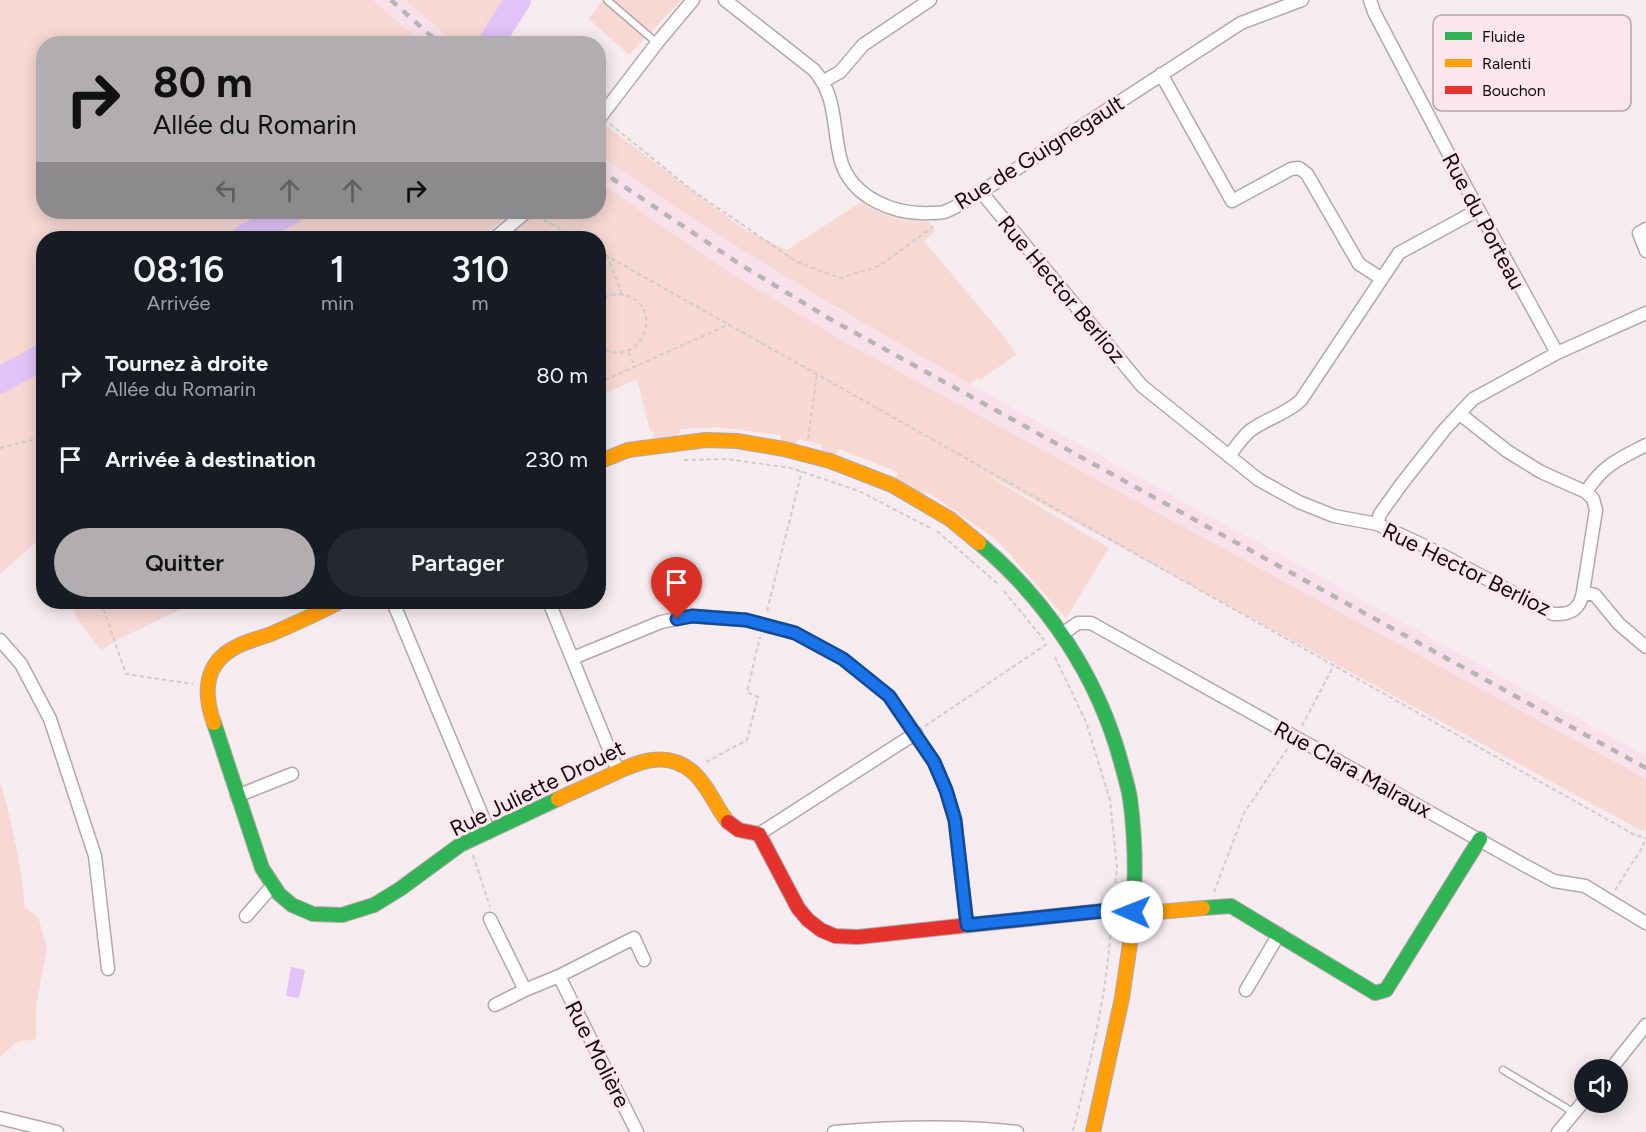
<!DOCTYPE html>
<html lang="fr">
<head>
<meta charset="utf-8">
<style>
  body { margin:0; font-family:Figtree,sans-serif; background:#242831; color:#f1f3f6; height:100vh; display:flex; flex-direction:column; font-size:22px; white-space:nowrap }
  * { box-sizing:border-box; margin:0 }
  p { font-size:20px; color:#9ea1a6 }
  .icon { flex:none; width:33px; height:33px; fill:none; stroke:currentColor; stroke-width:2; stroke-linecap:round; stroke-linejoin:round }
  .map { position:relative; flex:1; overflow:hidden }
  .panel { position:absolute; left:36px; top:231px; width:570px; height:378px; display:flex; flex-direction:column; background:#171b24; border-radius:24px; box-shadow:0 3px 15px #0003 }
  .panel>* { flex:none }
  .top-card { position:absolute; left:36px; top:36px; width:570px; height:183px; border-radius:24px; box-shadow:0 3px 15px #0003; background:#b1adb1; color:#111; overflow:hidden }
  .fabs { position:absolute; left:1574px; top:1059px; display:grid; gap:12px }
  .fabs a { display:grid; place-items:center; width:54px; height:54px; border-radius:50%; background:#171b24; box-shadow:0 3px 15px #0003; font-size:30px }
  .pin { position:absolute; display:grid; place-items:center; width:51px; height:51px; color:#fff; margin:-62px -26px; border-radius:50% 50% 50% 0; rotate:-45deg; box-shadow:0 0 6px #0007 }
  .pin .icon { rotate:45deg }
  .me { position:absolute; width:66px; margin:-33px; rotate:271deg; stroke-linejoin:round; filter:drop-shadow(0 0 4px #0008) }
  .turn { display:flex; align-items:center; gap:21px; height:126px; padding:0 18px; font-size:27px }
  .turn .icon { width:78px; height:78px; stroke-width:2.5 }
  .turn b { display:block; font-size:42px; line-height:51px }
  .lanes { display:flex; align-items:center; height:57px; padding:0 18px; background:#0003; justify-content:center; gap:30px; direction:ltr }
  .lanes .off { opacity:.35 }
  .eta { display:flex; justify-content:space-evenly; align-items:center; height:102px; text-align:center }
  .eta b { font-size:36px; font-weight:600; line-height:42px }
  .button { display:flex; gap:12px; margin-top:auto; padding:12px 18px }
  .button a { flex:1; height:69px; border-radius:36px; background:#b1adb1; color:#111; font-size:24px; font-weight:600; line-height:69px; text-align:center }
  .button a+a { background:#242831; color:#f1f3f6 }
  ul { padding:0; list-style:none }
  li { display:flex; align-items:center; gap:18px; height:84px; padding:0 18px }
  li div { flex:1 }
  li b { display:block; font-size:22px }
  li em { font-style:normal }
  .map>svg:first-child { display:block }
  .built { fill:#f9e1eb }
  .green { fill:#f8d8d3 }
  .water { fill:#e1c3f8 }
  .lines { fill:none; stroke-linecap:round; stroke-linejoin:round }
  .river { stroke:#e1c3f8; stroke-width:26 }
  .lane-casing { stroke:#b2a7ab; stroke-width:9 }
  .street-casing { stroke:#b2a7ab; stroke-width:15 }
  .fast-casing { stroke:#b2a7ab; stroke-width:16 }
  .slow-casing { stroke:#b2a7ab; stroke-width:16 }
  .jam-casing { stroke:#b2a7ab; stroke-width:16 }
  .path { stroke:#cfcccd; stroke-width:2; stroke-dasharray:4.5 3; stroke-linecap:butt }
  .lane { stroke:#fefcfd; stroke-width:6 }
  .street { stroke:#fefcfd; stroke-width:12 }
  .fast { stroke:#30b455; stroke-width:14 }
  .slow { stroke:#ff9f0a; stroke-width:14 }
  .jam { stroke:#e5322d; stroke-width:14 }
  .rail { stroke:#b6b4b4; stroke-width:4.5; stroke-dasharray:8 8; stroke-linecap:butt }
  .route-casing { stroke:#114b97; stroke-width:15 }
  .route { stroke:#1a73e8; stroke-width:10 }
  .labels { text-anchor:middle; stroke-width:6; stroke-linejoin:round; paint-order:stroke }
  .street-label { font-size:22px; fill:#13080d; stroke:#fbe6ee }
  .key { fill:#fbe6ee; stroke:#b5a3aa; stroke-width:1.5 }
  .key-label { font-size:16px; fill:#13080d }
</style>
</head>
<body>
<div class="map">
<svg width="1646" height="1132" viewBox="0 0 1646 1132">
  <rect width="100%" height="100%" fill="#f6ebef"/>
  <path class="built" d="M373,0H406L456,43H421Z
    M599,154L727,241L838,309L970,384L1646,756V779L852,346L724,269L599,182Z"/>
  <path class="green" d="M0,0H373L421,43L44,44V212H515L479,238H44L43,536L0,574Z
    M406,0H514L493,35L479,17L494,43L456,44Z
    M603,0H681L629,55L589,19Z
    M606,126L745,230L787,250L861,202C883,216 903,222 929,222L935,231L924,241L1007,340L1016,355L980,380L977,378L970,384C843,312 717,239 599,154V134Z
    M599,182L724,269L852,346L1646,779V829L1642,831L972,466L1109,548L1066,618L997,540L926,491L923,495L895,481L898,472L839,449L835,457L822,453V445L798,439L795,446L779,443L781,435L719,427L681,429L677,437L653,438L654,432H650L637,379L599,396L598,238H500L534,212H598Z
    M72,602H196L119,639L101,650L77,619Z
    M0,781C12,823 21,864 25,907L38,917L47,948L36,1006V1039L17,1042L0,1057Z"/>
  <path class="water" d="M291,967L305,970L299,998L286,996Z"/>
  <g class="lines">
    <path class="river" d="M490,44L518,0
      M244,238L290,212
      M0,380L44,356"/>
    <defs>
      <path id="lane" d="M607,0L657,43
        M1503,1070L1565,1107L1573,1113"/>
      <path id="street" d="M725,0L814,70C838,98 832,128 841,161C852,198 895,215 930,213C935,213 940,213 944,212C957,208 969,198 981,192L1241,23L1302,0
        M1370,0L1374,12L1466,187L1557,353
        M1161,74L1232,201L1291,169L1299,168L1307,174L1359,264L1382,279
        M824,81L840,72L863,45L930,0
        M598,120L657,43L693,0
        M981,192L1142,386L1259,480L1299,502L1334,516L1377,524L1427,547L1553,614C1570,615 1580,610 1583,592L1596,510L1593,499L1586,492L1541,472L1507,451L1460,414
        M1646,229L1639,233L1646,251
        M495,238L526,212
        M1229,456C1236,447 1242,437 1251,430C1267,418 1287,414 1301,400L1399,253L1478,210
        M1586,492C1603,465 1619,459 1646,445
        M1377,524L1380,514L1403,482L1445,429L1473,399L1557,353L1646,313
        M1583,592L1595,595L1619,624L1646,647
        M393,602L489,832
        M549,602L618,771
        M1062,634L1078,623H1091L1524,865L1554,881L1585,886L1646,923
        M0,640L21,664L50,719L95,856L108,969
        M573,658L661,622L692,616L746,620L795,633L843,659L889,696L934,762L946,790L955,820L967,925
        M237,796L292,774
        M759,834L916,733
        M246,916L273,885
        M490,919L525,990L559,976L637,1132
        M559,976L634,938L644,960
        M1246,990L1279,934
        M495,1005L525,990
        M1610,1070L1646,1025
        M0,1118L57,1132
        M834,1132C894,1127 956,1125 1017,1132
        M1558,1132L1584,1101"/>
      <path id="fast" d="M979,543C1047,600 1098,677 1121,762C1124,774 1128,786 1130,798C1136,842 1136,885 1132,930
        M214,723L262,868L279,894L292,905L313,914L342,915L374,905L400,889L460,845L558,799
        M1203,908L1231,906L1375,993L1386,990L1480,839"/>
      <path id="slow" d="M598,462L628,450L706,440L737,441L784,449L830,461L892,485L950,519L979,543
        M214,723C203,693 204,663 236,647C247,641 260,638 271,634C294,624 317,614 339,602
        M558,799C573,792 589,785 604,778C633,764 665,747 694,773C709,787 715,806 728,822
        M960,926L1112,910L1147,913L1203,908
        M1093,1132L1122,998L1132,930"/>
      <path id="jam" d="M728,822L739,830L759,834L798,908L808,920L821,930L835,936L858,937L960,926"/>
    </defs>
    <use href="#lane" class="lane-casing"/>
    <use href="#street" class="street-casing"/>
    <use href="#fast" class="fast-casing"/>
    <use href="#slow" class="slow-casing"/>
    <use href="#jam" class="jam-casing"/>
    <path class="path" d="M610,124L693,191L797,262L840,278L879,266L934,226
      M537,216L577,238
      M214,237V238
      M598,251L1633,834L1646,838
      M607,255L622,294
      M598,301C606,295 616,293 625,295C668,307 639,374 598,346
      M628,352L635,366
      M598,383L730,324
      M808,439L817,374
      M0,448L44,437
      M684,460L727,459L791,468L859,491L932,529
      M937,531L998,584
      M1004,591L1044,640
      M101,602L126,674L193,684
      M767,611L802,471
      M1055,657L1086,722L1110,800L1117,867L1114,895
      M925,726L1047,644
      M1302,726L1334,665
      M706,762L747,740L758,697L747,692L760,637
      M473,855L490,907
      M1615,890L1642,848L1646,838
      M1214,892L1244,813L1288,748
      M1073,1131C1090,1064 1107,994 1111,925"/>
    <use href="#lane" class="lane"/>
    <use href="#street" class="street"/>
    <use href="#fast" class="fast"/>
    <use href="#slow" class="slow"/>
    <use href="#jam" class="jam"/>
    <path class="rail" d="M391,0L440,44
      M598,169L738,263L830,319L1646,768"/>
  </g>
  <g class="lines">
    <defs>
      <path id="route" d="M677,619L692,616L746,620L795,633L843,659L889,696L934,762L946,790L955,820L967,925L1112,910L1132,912"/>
    </defs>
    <use href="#route" class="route-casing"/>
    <use href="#route" class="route"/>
  </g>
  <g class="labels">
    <g class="street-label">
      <text transform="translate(1039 152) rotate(-32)" y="8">Rue de Guignegault</text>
      <text transform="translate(1484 221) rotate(62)" y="8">Rue du Porteau</text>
      <text transform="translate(1062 289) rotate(50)" y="8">Rue Hector Berlioz</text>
      <text transform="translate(1467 569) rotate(26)" y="8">Rue Hector Berlioz</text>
      <text transform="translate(1353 769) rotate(29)" y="8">Rue Clara Malraux</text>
      <text transform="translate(537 788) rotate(-26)" y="8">Rue Juliette Drouet</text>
      <text transform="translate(598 1054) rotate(63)" y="8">Rue Molière</text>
    </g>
  </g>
  <rect x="1433" y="15" width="198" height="96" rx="9" class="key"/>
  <rect x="1445" y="32" width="27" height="8" fill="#30b455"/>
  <rect x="1445" y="59" width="27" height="8" fill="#ff9f0a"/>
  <rect x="1445" y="86" width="27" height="8" fill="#e5322d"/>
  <g class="key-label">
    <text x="1482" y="42">Fluide</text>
    <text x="1482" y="69">Ralenti</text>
    <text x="1482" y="96">Bouchon</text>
  </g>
</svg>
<div class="fabs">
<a><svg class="icon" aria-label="sound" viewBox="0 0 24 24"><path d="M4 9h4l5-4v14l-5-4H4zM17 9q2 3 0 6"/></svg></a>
</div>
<div class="pin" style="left:677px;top:619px;background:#d93025"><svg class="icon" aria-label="arrive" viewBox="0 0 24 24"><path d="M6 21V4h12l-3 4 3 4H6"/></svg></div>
<svg class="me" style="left:1132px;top:912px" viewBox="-20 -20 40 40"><circle r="19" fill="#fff"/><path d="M0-13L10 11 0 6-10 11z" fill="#1a73e8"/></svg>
<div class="top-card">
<div class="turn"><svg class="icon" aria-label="right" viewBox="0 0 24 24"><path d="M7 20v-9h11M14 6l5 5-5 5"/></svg><div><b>80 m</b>Allée du Romarin</div></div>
<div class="lanes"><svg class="icon off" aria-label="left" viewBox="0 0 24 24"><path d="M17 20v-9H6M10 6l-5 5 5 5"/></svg><svg class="icon off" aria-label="ahead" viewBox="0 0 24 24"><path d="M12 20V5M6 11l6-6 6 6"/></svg><svg class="icon off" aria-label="ahead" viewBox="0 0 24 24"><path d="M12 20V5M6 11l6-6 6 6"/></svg><svg class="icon" aria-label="right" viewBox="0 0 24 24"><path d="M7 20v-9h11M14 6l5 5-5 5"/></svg></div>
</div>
<section class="panel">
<div class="eta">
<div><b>08:16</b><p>Arrivée</p></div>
<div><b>1</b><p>min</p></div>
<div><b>310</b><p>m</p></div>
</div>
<ul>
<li><svg class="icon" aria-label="right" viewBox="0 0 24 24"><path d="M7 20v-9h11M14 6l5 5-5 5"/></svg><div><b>Tournez à droite</b><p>Allée du Romarin</p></div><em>80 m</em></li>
<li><svg class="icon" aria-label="arrive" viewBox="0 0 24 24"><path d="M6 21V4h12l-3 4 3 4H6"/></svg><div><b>Arrivée à destination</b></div><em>230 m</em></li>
</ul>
<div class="button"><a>Quitter</a><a>Partager</a></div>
</section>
</div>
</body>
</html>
